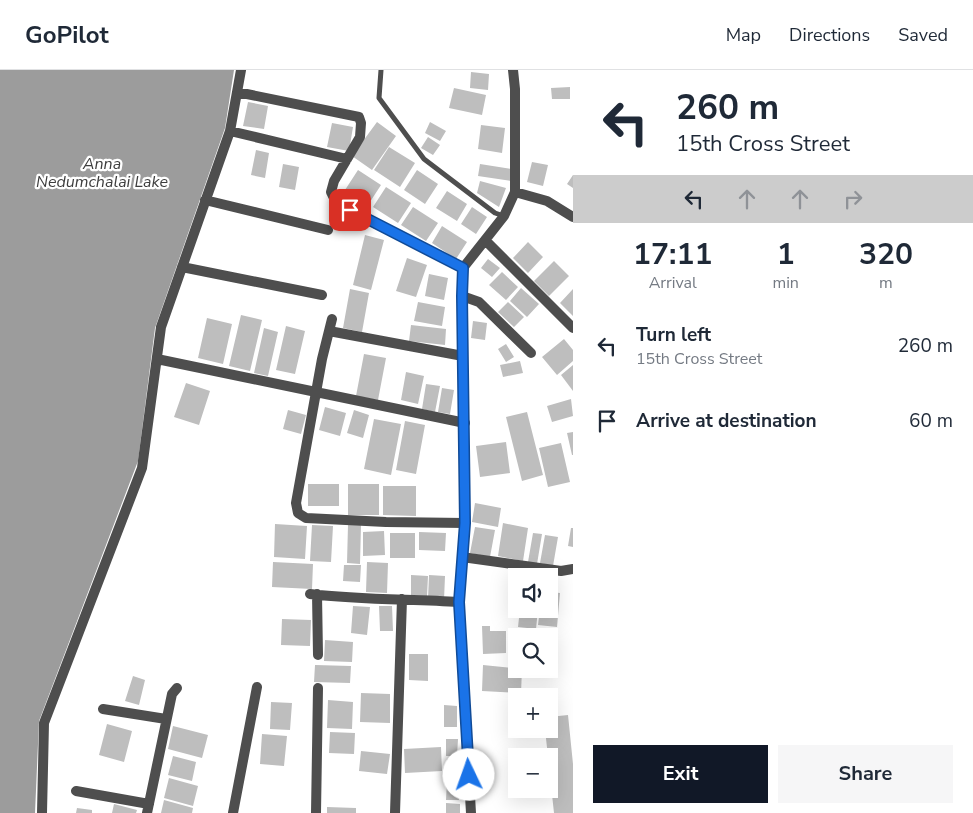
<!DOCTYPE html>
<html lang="en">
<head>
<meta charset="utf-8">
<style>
  body { margin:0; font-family:"Nunito Sans",sans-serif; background:#f6f6f7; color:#1f2937; height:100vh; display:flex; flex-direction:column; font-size:19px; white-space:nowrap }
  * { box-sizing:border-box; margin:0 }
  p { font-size:16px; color:#747a83 }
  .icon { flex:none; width:28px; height:28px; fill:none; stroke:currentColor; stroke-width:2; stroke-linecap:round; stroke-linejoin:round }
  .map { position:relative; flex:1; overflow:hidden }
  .details { display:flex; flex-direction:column; background:#fff; width:400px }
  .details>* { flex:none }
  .top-card { background:#fff; color:#1f2937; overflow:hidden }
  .fabs { position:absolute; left:508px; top:498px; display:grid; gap:10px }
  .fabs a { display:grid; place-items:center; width:50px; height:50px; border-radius:0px; background:#fff; box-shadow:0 5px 20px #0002; font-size:25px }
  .pin { position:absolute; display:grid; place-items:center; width:42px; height:42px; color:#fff; margin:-21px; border-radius:10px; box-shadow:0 2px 8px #0006 }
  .me { position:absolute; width:55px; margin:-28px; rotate:357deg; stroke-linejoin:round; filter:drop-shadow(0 0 4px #0008) }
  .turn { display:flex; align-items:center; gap:18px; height:105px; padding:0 20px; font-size:22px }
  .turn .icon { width:65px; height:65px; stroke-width:2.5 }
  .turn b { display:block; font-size:35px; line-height:42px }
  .lanes { display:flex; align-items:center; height:48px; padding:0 20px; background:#0003; justify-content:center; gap:25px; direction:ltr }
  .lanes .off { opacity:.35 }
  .eta { display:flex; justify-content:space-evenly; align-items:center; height:85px; text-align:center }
  .eta b { font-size:30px; font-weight:700; line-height:35px }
  .cta { display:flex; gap:10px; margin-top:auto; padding:10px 20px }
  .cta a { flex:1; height:58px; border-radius:0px; background:#111827; color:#fff; font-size:20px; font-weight:700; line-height:58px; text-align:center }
  .cta a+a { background:#f6f6f7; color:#1f2937 }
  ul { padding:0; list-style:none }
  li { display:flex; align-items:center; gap:15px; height:75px; padding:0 20px }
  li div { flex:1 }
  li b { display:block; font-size:19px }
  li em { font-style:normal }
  header { display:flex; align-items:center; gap:30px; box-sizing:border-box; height:70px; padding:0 25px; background:#fff; border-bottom:1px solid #e0e1e3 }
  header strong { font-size:24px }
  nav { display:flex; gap:28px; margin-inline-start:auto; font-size:18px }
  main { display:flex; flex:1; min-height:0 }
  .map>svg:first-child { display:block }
  .water { fill:#9c9c9c }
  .building { fill:#bebebe }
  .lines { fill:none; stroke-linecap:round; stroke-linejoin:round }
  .service { stroke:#4e4e4e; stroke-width:5 }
  .minor { stroke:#4e4e4e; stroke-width:10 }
  .route-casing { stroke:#114b97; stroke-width:12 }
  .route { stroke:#1a73e8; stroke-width:9 }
  .labels { text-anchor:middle; stroke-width:4.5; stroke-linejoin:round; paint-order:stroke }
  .water-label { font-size:16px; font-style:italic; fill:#3d3d3d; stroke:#fff }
</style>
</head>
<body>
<header>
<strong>GoPilot</strong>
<nav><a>Map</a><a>Directions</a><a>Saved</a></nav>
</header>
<main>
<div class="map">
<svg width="573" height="743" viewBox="0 0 573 743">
  <rect width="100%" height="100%" fill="#fff"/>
  <path class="water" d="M0,0H234L225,58L155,258L138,391L39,651L35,743H0Z"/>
  <path class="building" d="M471,2L489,4L488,20L470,18Z
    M570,17V29H552L551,18Z
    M454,18L486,25L482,45L449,38Z
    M248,32L268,36L264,59L243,56Z
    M377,52L396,66L372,100L352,86Z
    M430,52L446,61L440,71L425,63Z
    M332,53L353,57L349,81L327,77Z
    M481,55L505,58L502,83L478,79Z
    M428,67L440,75L433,85L421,78Z
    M389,77L415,93L400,117L374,100Z
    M256,80L269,83L265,108L251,105Z
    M532,92L548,95L543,116L527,112Z
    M283,94L299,97L295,120L279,117Z
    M480,94L512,99L511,111L478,106Z
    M358,100L381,115L368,135L345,120Z
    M417,100L438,114L425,134L404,120Z
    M573,105V118L567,114Z
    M480,111L506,118L499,137L477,123Z
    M386,117L411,133L398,153L373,137Z
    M447,121L467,134L457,151L436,138Z
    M413,137L438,153L426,171L401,155Z
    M472,137L487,147L476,164L461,154Z
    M442,156L467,172L456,189L432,173Z
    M365,165L384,170L371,220L353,215Z
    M528,172L543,187L528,203L513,188Z
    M407,188L427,195L416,227L396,221Z
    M488,189L500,198L492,207L481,198Z
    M554,191L569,206L549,226L534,211Z
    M502,202L518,217L506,230L489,215Z
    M429,204L448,208L444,230L425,226Z
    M521,218L539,234L527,247L510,231Z
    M350,219L369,223L362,262L343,258Z
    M573,219V246L560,233Z
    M418,232L445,237L442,256L414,251Z
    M508,232L524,247L514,257L498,242Z
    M241,245L262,250L250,301L229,296Z
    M207,248L232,254L223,294L198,288Z
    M473,251L487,253L485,270L471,268Z
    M411,255L446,259L445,275L409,271Z
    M286,256L305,261L295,304L276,300Z
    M264,258L278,262L268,306L254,303Z
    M564,269L573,280V291L557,305L542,287Z
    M506,274L514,287L506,292L498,279Z
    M364,284L386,288L378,330L356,326Z
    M520,291L523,303L503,307L500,295Z
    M573,295V321L561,305Z
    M406,302L424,306L418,334L401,330Z
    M186,313L210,321L199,355L174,347Z
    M426,314L440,316L435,342L422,339Z
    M442,318L454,320L450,344L438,342Z
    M571,329L573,346L552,352L547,336Z
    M325,337L346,343L340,366L319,360Z
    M288,340L306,345L301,364L283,359Z
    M354,340L369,345L363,368L347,363Z
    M527,342L543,405L522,411L506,347Z
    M374,349L401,354L391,405L364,399Z
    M405,351L425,355L416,404L396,400Z
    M573,362V385H572L567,363Z
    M506,372L510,403L480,407L476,376Z
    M561,373L570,412L548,417L539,378Z
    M308,414H339V436H308Z
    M348,414H379V445H348Z
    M383,416H416V446L383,445Z
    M475,433L501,438L498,457L472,452Z
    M503,453L528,458L523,491L498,486Z
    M275,454L307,456L305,489L274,487Z
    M312,455L333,456L331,492L310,491Z
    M348,455H361L360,494L347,493Z
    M475,457L495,460L490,487L470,483Z
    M571,458H573V477L568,476Z
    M384,461L385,485L363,486V462Z
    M419,462L446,463L445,481L419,480Z
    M390,463H415V488H390Z
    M533,463L542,464L537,494L528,492Z
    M545,465L558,467L553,496L540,493Z
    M273,492L313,494L312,519L272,517Z
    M367,492L388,493L387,523L366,522Z
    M344,495H361L360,512L343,511Z
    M411,505L428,506L427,526L411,525Z
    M429,505L445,506L444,530L428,529Z
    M549,522L560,523L557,557L538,555L540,539H549Z
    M353,536L370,537L367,565L351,563Z
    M379,536H392L393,561H380Z
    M520,539H538L536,559L518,557Z
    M282,549L311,550L310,576L281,575Z
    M482,556H490V561H506V583L483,584Z
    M325,570L353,572L352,592L324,591Z
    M409,584H428V611L409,610Z
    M315,595L351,596L350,613L314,612Z
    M483,595L522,599L521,623L482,621Z
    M133,606L145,610L139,635L125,631Z
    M361,623L390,624V653L360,652Z
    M328,630L353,632L352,659L327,658Z
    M271,632L292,633L290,660L270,659Z
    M444,635L457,636V657H444Z
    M568,645L573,694V743H554L545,659H549V647Z
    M107,654L132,661L124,692L99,685Z
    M173,656L208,665L202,688L168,679Z
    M330,662L355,663L354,684L329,683Z
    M262,664L287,666L284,696L260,694Z
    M446,669H458L457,686H446Z
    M441,677L442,701L405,703L404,679Z
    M361,681L390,684L387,704L359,701Z
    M173,686L196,692L192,711L168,705Z
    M447,689H459L458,708H446Z
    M169,708L198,716L193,736L164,728Z
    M447,710H460L459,730H446Z
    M164,730L193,738L192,743H161Z
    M446,733L460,734V743H446Z
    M114,734L137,740L136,743H112Z
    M327,737L356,738V743H327Z
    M77,738L92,740V743H76Z"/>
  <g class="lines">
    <path class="service" d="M381,0L379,28L424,89L495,143L504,146"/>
    <path class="minor" d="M237,22L359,47L361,53L360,67L334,111L331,122L334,128L338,133L363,147L463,198
      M230,61L347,89
      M515,122L547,131L573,147
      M205,130L328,160
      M485,170L573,258
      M182,197L322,225
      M462,226L479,232L531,283
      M332,249L322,289L296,433L298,443L306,448L386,452L465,453
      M329,261L463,286
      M157,289L465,353
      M462,487L561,501L573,499
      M310,524C360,530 410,529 459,532
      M317,524L318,585
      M103,639L166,649
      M76,721L149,734
      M42,743L44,653L142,398L161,257L230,61L241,0
      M147,743L172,624L177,618
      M233,743L257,617
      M316,743L318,618
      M395,743L402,529
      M471,743L459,532L465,453L462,226L463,198L504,146L515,122V19L513,0"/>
  </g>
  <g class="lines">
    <defs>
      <path id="route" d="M350,140L463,198L462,226L465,453L459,532L469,705"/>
    </defs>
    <use href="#route" class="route-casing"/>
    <use href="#route" class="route"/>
  </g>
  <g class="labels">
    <g class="water-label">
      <text x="102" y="99">Anna<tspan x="102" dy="18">Nedumchalai Lake</tspan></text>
    </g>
  </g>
</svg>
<div class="fabs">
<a><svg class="icon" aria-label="sound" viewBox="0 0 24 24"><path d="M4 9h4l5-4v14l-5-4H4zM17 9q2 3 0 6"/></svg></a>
<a><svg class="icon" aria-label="search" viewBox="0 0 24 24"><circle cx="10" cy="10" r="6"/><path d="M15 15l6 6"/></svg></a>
<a>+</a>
<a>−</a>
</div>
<div class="pin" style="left:350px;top:140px;background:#d93025"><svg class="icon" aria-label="arrive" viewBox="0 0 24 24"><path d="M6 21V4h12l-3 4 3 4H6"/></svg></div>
<svg class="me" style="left:469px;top:705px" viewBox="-20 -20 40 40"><circle r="19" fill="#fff"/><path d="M0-13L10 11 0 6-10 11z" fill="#1a73e8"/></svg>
</div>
<section class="details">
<div class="top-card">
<div class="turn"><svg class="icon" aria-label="left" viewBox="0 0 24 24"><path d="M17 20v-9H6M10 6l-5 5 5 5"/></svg><div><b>260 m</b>15th Cross Street</div></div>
<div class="lanes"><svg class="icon" aria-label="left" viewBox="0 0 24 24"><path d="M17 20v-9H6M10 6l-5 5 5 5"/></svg><svg class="icon off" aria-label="ahead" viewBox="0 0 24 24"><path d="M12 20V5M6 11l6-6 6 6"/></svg><svg class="icon off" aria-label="ahead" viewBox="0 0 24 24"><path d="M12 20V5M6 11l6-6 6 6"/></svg><svg class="icon off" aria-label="right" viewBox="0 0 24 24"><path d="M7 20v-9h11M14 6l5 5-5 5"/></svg></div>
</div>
<div class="eta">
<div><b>17:11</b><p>Arrival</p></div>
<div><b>1</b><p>min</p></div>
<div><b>320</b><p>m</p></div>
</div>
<ul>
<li><svg class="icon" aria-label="left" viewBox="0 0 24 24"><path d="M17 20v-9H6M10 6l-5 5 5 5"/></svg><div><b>Turn left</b><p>15th Cross Street</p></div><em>260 m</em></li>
<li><svg class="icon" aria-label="arrive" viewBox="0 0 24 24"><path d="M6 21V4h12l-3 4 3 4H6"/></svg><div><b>Arrive at destination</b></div><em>60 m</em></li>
</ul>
<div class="cta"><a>Exit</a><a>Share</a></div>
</section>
</main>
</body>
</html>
